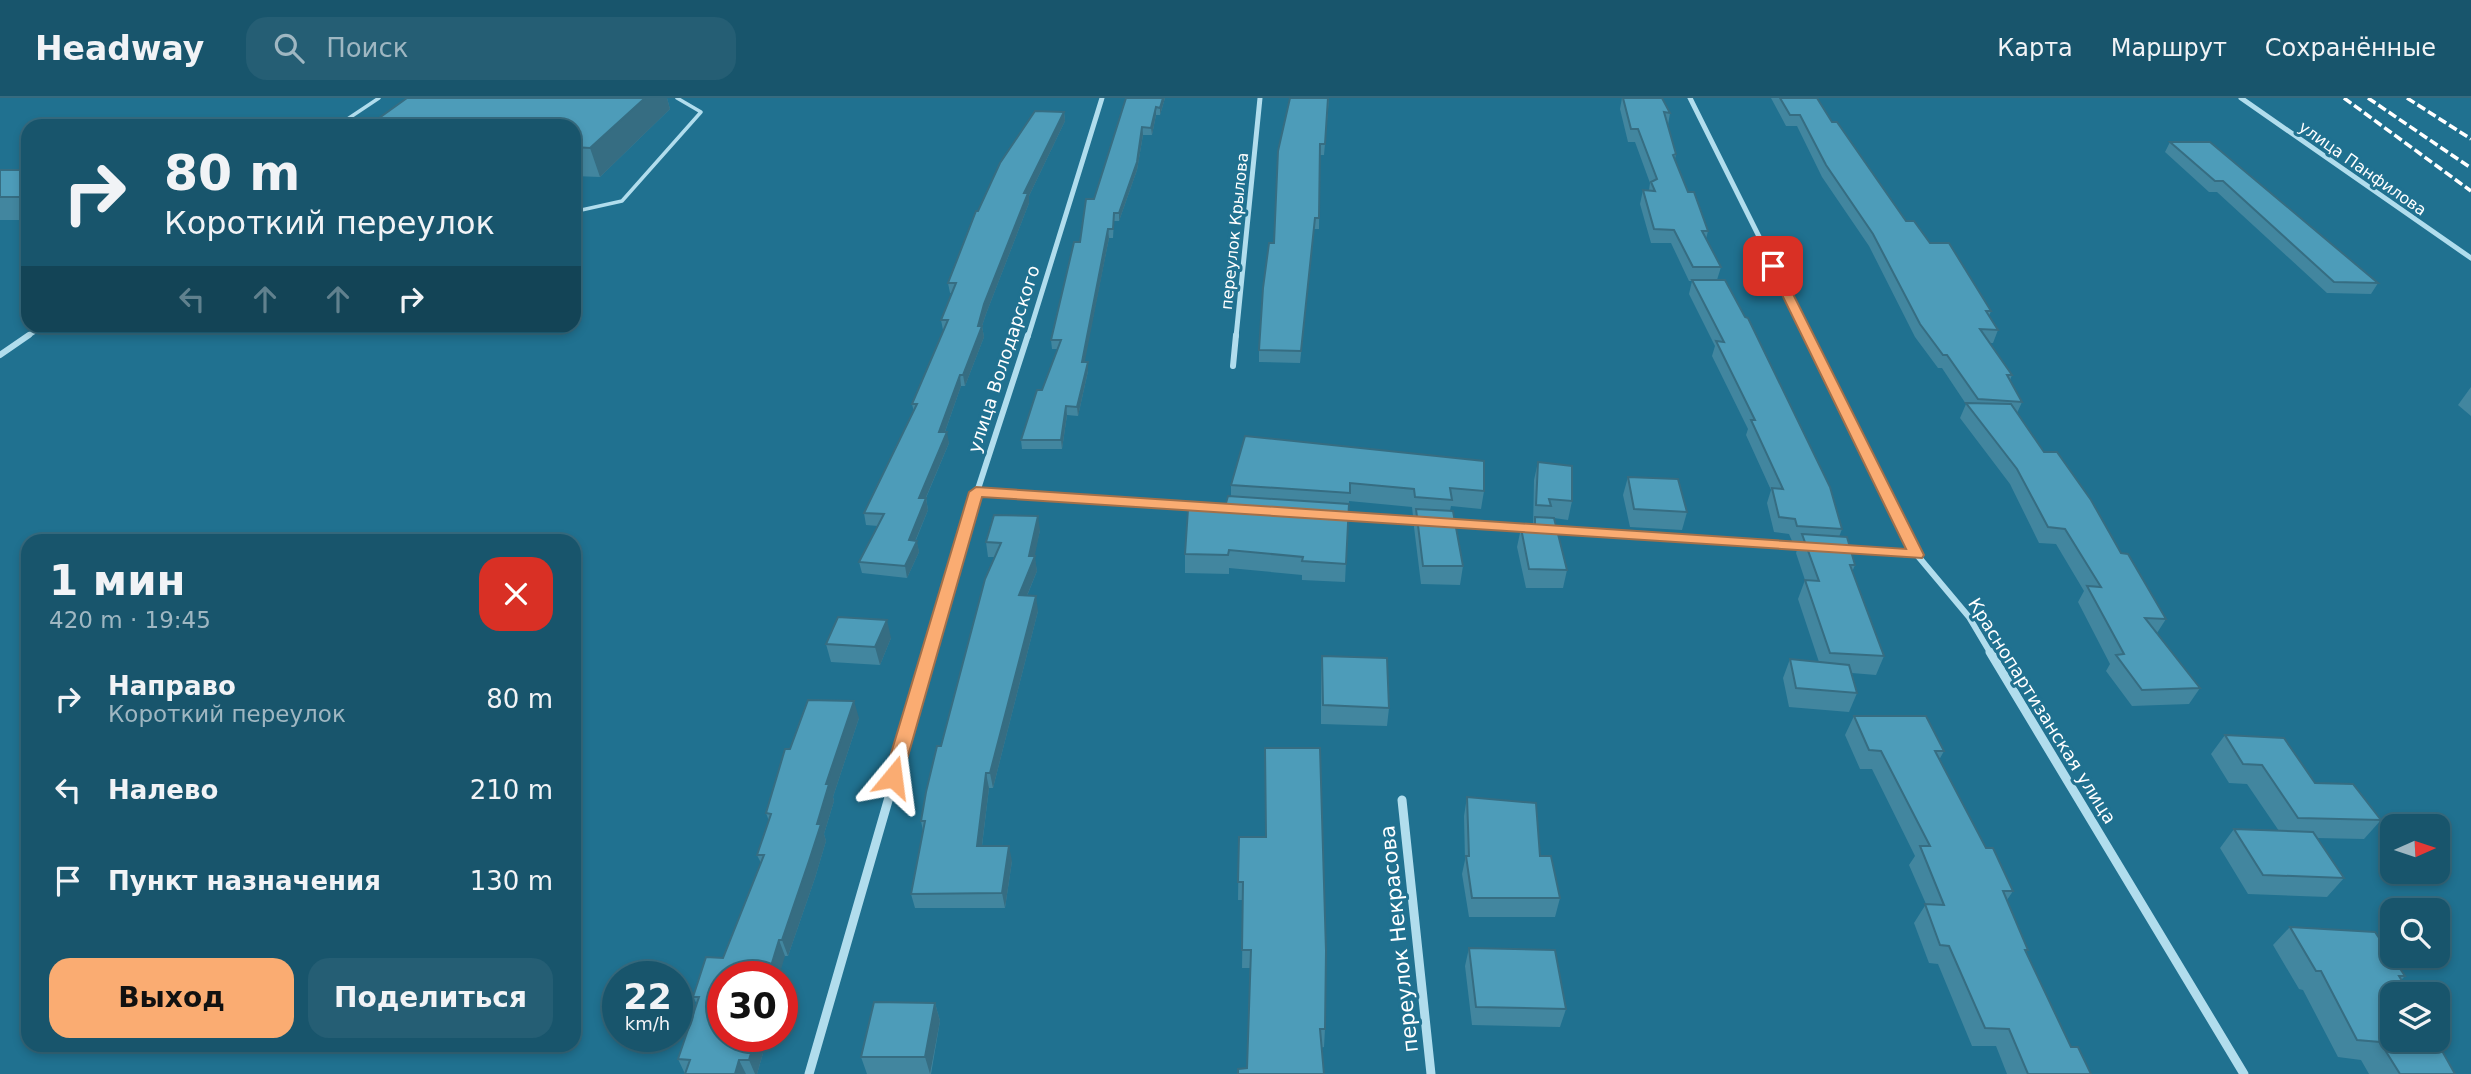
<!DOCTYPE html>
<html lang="ru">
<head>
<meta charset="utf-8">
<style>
  body { margin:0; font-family:"DejaVu Sans",sans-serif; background:#255e74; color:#f1f3f6; height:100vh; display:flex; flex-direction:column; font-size:26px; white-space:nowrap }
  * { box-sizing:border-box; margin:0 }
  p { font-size:23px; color:#9fb7c2 }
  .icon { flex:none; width:38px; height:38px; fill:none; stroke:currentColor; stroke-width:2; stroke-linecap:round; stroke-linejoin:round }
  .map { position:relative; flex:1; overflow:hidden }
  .details { position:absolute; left:21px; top:436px; width:560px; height:518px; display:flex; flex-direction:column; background:#18556c; border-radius:21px; box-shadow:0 4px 10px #0003,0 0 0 2px #366b7f }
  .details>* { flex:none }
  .top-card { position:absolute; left:21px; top:21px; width:560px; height:214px; border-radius:21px; box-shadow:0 4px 10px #0003,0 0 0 2px #366b7f; background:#18556c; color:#f1f3f6; overflow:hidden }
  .needle { width:46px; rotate:87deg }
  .fabs { position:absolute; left:2380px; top:716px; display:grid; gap:14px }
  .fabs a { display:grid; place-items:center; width:70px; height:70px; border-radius:14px; background:#18556c; box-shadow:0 4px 10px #0003,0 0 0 2px #366b7f; font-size:35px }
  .speed { position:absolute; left:602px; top:863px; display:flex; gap:14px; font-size:35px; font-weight:700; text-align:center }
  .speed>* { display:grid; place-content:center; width:91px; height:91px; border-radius:50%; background:#18556c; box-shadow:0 4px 10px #0003,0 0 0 2px #366b7f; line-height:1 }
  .speed small { font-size:18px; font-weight:400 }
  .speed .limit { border:10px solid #d22; background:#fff; color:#111 }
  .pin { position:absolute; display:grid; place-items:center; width:60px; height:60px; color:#fff; margin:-30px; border-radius:14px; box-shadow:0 4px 10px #0006 }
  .me { position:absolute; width:77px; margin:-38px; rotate:16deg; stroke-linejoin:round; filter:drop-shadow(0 0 5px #0008) }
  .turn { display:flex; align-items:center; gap:24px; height:147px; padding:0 28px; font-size:32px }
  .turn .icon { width:91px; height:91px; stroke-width:2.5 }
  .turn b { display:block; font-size:49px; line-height:60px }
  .lanes { display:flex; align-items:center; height:66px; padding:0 28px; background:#0003; justify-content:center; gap:35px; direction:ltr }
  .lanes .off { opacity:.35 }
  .round { display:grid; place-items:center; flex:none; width:74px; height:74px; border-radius:21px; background:#255e74 }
  .summary { display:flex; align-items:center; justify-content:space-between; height:119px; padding:0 28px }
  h1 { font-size:42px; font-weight:700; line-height:52px }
  .action { display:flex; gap:14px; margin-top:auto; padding:14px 28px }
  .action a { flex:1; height:80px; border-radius:21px; background:#faac72; color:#111; font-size:28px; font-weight:700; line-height:80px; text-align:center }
  .action a+a { background:#255e74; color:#f1f3f6 }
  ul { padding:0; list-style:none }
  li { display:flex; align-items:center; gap:21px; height:91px; padding:0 28px }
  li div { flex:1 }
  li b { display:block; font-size:26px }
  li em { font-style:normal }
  header { display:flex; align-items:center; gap:42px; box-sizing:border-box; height:98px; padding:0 35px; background:#18556c; border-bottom:2px solid #366b7f }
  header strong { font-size:33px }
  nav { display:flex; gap:38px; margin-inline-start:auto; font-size:24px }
  .search { width:490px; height:63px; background:#255e74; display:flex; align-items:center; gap:18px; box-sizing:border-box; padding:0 24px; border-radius:21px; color:#9fb7c2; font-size:26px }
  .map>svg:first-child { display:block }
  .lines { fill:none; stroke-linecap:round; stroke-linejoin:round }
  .lane { stroke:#b1dded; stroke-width:3.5 }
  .street-far2 { stroke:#b1dded; stroke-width:5 }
  .street-far1 { stroke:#b1dded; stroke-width:6 }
  .street { stroke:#b1dded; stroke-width:9 }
  .rail { stroke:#fff; stroke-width:3.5; stroke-dasharray:9 3.5; stroke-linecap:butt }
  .wall { fill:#42869f }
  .shaded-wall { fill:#366d82 }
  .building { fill:#4d9cb9; stroke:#366d82; stroke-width:2 }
  .route { fill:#faac72; stroke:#a2704a; stroke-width:2 }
  .labels { text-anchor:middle; stroke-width:6; stroke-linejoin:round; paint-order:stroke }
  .far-street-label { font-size:16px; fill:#fff; stroke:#207190 }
  .street-label { font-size:18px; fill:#fff; stroke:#207190 }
  .near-street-label { font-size:21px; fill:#fff; stroke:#207190 }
</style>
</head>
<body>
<header>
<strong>Headway</strong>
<div class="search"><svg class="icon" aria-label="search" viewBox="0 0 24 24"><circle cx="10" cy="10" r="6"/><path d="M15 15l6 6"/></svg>Поиск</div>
<nav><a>Карта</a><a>Маршрут</a><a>Сохранённые</a></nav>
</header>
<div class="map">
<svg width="2471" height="976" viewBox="0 0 2471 976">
  <rect width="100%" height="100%" fill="#207190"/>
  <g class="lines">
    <path class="lane" d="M337,28L379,0
      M577,113L622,103L701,14L677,0"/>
    <path class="street-far2" d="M1690,0L1809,239
      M2241,0L2471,160
      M26,239L43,228
      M1028,239L1102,0
      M1236,239L1260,0"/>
    <path class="street-far1" d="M1808,237L1917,457L1969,519L1991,556
      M0,257L29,237
      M1233,268L1236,237
      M977,394L1231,411
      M1341,418L1423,423
      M1446,425L1535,431
      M1551,432L1808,449
      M1844,452L1917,457
      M930,556L977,394L1028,237"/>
    <path class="street" d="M1990,554L2244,976
      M1402,702L1431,976
      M809,976L931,554"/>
    <path class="rail" d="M2344,0L2471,93
      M2368,0L2471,70
      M2407,0L2471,41"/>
  </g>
  <path class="wall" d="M407,0H667L670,11L600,79L574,78V28Z
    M1126,0H1165L1160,17H1156L1152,37H1143L1137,72L1119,123H1114L1113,140H1109L1084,264H1088V273L1078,318L1067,317L1062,351H1022L1021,342L1042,292L1058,251H1052L1051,242L1080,144Z
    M1329,0L1324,57H1320L1319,131H1314L1300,265L1259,264V252L1274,145Z
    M1622,0H1662L1670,15L1668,27L1676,56L1675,61L1688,94L1708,133L1706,141L1721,169L1717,182L1842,431L1839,439L1855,467L1852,474L1884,558L1876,577L1852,575L1857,595L1849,614L1789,609L1783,580L1790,561L1819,564L1798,501L1805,482L1796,455L1800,443H1792L1789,436L1774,434L1767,405L1771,392L1746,337L1748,331L1712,258L1715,248L1689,196L1692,183H1689L1671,145H1651L1640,106L1643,92H1649L1650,85L1635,44H1628L1620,11Z
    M1771,0H1817L1832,24L1906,123L1930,145L1991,213L1989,218L1998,232L1993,245H1990L2012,277L2010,282L2022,304L2017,315L2044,354L2121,455L2166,521L2157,535L2200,590L2189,606L2132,608L2106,573L2110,566L2078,504L2084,493L2056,446L2039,445L2010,386L1960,320L1966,306L1942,270H1938L1915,239L1869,148L1822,79L1797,28H1786Z
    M1064,14L1065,23L1029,98V105L986,216L982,228L984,239L965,288H961L945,334L949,345L926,400L928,412L916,442L919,454L907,480L862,475L859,464L878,428L866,427L864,415L914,314L912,306L944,232H943L941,222L952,195H950L948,185L978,113Z
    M2170,44L2378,185L2371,196L2327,195L2217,94H2209L2165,54Z
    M0,72H28V122H0Z
    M2471,289V318L2458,307Z
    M1245,338L1484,393L1481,411L1451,408L1450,413L1463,468L1460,487L1421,486L1414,429L1415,418H1413L1412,409L1349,403L1345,484L1302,482V477L1229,470V476L1185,475V456L1224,412L1231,398V387Z
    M1538,364L1572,403L1568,422L1554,420L1567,472L1563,490H1526L1517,449L1521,430H1533L1534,382Z
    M1628,379L1687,414L1682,432L1630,429L1623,397Z
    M1040,432L1034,458L1037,473L1027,498L1038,513L993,690H989L982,748L1012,763L1005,810H915L911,796L923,733L921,723L995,459H988L986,444Z
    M891,540L880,567L831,564L826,546Z
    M1322,558L1389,610L1387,628L1321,626V576Z
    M1854,618L1944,653L1939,662L1986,750L2013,793L2007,802L2028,852L2026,855L2071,949L2091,976H2007L1996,948H1972L1938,866L1929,865L1914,825L1926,806L1909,767L1915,758L1872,671H1860L1845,637Z
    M859,620L833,699L834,703L824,736L826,743L815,780L788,858H785L723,938H768L757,976H685L678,961L697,906L693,899L723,860L761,765L757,757L769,723L766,715L790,651Z
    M2225,637L2315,685L2381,722L2364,741L2317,740L2344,780L2327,799L2248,796L2220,750L2234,731L2279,733L2247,686L2229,685L2211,656Z
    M1265,650L1325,931L1324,949L1247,970L1250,870H1242L1243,802H1238L1239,739H1265Z
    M1467,699L1540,758L1560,800L1555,819H1469L1462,776L1465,762L1464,718Z
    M2290,829L2405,878L2401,882L2455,976H2369L2361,962L2338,959L2303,892L2299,891L2273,847Z
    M1469,850L1566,911L1560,929L1472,927L1465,868Z
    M935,905L940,923L931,976H867L861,959Z"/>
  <path class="shaded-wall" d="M645,0H667L670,11L600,79L590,50Z
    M1163,0H1165L1160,17V10Z
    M1156,9V17L1152,37L1151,30Z
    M1064,14L1065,23L1029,98V105L986,216L982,228L984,239L965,288L963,277L984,206L1024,95Z
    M1142,29L1143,37L1137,72L1119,123V115Z
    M1108,131L1109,140L1083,273L1082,264Z
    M574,152L577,160L574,163Z
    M1088,264V273L1078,318L1077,309Z
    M960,277L961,288L941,345L939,334Z
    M1066,308L1067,317L1062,351L1061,342Z
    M947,334L949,345L921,411L919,400Z
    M926,400L928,412L911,453L909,442Z
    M1038,418L1040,432L1034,462L1035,458L1037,473L1021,512L1019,497Z
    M917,443L919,454L907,480L905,468Z
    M1036,498L1038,513L993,690L990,675Z
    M887,522L891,540L880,567L875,549Z
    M854,603L859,620L833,699L834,703L824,736L826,743L815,780L788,858L782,842L817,726L826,686Z
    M986,675L989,690L980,763L977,748Z
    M1009,748L1012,763L1005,810L1002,795Z
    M779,842L785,858L779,878H768Z
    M935,905L940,923L930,976L925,959Z
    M756,938H768L757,976H755L749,962Z
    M739,962L746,976H735Z"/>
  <path class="building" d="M407,0H645L590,50L574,49V28H368Z
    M1126,0H1163L1160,10L1156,9L1151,30L1142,29L1137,64L1119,115H1114L1113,131H1108L1082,264H1088L1077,309L1066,308L1061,342H1021L1037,292H1042L1061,242H1051L1074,144H1080L1086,101H1094Z
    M1290,0H1328L1325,46H1320L1319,120H1315L1301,253L1259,252L1263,190L1269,145H1274L1278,53Z
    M1623,0H1662L1670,15L1664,14L1676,56L1673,57L1688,94H1694L1708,133H1702L1721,169H1693L1674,132L1654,131L1643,92L1655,93L1651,84L1657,81L1638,31H1631Z
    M1780,0H1817L1832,24H1837L1906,123H1914L1930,145H1949L1991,213H1986L1998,232L1980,231L2012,277H2007L2022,304L1978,301L1947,257H1943L1920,226L1873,136L1826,67L1800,17H1790Z
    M1035,13L1064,14L1024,95H1028L984,206L978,228H982L963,277H960L939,334H947L919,400H926L909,442L917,443L905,468L859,464L884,416L864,415L917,306H912L948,222H941L956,185H948L976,113H978L1000,65Z
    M2170,44H2210L2378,185L2334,184L2223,83H2215Z
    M0,72H28V99H0Z
    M1692,182H1725L1745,219L1748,220L1830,389L1842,431L1797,428L1795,421L1779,419L1772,390L1783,391L1751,322H1755L1716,243L1724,244Z
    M1966,305L2011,306L2044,354H2057L2091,402L2121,455L2128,456L2166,521L2145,520L2200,590L2142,592L2116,557L2124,556L2087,488L2101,489L2065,431L2048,429L2017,371Z
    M1245,338L1484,363V393L1450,390L1452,402L1415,399L1414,391L1350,385V395L1231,387Z
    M1538,364L1572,368V403L1549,401L1551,408L1536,407Z
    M1628,379L1678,381L1687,414L1634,411Z
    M1228,398L1349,406L1346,466L1302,463L1303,459L1229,452L1228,457L1185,456L1188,411L1224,412Z
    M1416,411L1453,413L1463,468H1423Z
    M994,417L1038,418L1029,458H1035L1019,497L1036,498L990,675H986L977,748H1009L1002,795L911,796L925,723H921L926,694L937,648H941L985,481L1001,445L986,444Z
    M1535,419L1554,420L1567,472L1529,471L1521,430L1535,431Z
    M1802,436L1847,439L1855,467H1850L1884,558L1830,555L1805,482L1819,483Z
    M838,519L887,522L875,549L826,546Z
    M1322,558L1387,560L1389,610L1323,607Z
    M1790,561L1849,567L1857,595L1796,590Z
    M808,602L854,603L826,686H829L817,726H821L809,763L782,842H779L768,878H723V938H756L749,962H739L735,976H685L690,962L678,961L699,899H693L706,859L723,860L764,757H757L771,716L766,715L785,651H790Z
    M1854,618H1926L1944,653H1935L1986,750H1993L2013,793H2003L2028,852H2025L2071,949H2078L2091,976H2028L2009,931L1985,930L1949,848L1940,847L1925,806L1944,807L1920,748H1930L1881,653L1869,652Z
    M2225,637L2284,640L2315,685L2353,686L2381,722L2298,720L2262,667L2243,666Z
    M1265,650H1320L1326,853L1325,931H1320L1324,976H1238V971L1247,970L1251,852H1242L1243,784H1238L1239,739H1266Z
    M1467,699L1536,705L1540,758H1551L1560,800H1472L1466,758H1469Z
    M2234,731L2313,734L2344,780L2263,777Z
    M2290,829L2375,834L2405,878H2399L2410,896H2392V942H2436L2455,976H2400L2380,944L2357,942L2321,873H2316Z
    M1469,850L1555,852L1566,911L1476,909Z
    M874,904L935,905L925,959H861Z"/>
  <path class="route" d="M1773,165L1779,168L1924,457L1922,460L982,399L902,679L899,684H886L884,679L969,394L976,389L1906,451L1768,168Z"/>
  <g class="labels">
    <g class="far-street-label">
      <text transform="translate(2363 70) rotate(35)" y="6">улица Панфилова</text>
      <text transform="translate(1234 133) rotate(-84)" y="6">переулок Крылова</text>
    </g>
    <g class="street-label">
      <text transform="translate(1004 261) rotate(-72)" y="6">улица Володарского</text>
      <text transform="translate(2042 613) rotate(58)" y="6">Краснопартизанская улица</text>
    </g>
    <g class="near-street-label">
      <text transform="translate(1399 841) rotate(-96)" y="7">переулок Некрасова</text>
    </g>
  </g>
</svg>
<div class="fabs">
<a><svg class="needle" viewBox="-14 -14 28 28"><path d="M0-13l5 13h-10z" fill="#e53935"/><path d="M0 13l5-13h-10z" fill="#9fb7c2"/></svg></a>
<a><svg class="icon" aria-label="search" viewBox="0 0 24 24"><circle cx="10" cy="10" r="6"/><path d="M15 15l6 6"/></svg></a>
<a><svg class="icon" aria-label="layers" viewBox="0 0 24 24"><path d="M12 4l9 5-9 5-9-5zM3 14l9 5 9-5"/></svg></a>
</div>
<div class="speed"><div>22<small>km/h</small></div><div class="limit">30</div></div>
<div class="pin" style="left:1773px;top:168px;background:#d93025"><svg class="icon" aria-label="arrive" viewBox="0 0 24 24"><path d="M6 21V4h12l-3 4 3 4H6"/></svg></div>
<svg class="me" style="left:893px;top:679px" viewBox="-20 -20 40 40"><path d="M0-17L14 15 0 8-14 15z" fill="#faac72" stroke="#fff" stroke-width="4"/></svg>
<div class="top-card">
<div class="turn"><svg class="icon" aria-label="right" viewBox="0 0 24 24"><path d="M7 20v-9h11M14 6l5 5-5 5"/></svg><div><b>80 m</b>Короткий переулок</div></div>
<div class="lanes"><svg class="icon off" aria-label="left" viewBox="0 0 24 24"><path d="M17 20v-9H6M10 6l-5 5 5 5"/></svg><svg class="icon off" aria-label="ahead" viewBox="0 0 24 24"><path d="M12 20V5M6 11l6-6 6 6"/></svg><svg class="icon off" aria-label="ahead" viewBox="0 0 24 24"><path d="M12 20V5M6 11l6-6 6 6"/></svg><svg class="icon" aria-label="right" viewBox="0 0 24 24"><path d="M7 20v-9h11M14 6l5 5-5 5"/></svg></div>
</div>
<section class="details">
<div class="summary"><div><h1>1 мин</h1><p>420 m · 19:45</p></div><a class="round" style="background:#d93025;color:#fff"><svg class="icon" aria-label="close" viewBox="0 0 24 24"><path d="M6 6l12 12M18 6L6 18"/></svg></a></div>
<ul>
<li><svg class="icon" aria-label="right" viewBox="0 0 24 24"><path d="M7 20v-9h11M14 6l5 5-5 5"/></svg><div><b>Направо</b><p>Короткий переулок</p></div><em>80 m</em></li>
<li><svg class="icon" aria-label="left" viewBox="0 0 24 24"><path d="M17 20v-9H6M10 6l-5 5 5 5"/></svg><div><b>Налево</b></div><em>210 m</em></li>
<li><svg class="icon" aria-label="arrive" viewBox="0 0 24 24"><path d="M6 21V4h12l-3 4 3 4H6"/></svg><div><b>Пункт назначения</b></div><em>130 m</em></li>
</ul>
<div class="action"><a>Выход</a><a>Поделиться</a></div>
</section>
</div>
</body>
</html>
